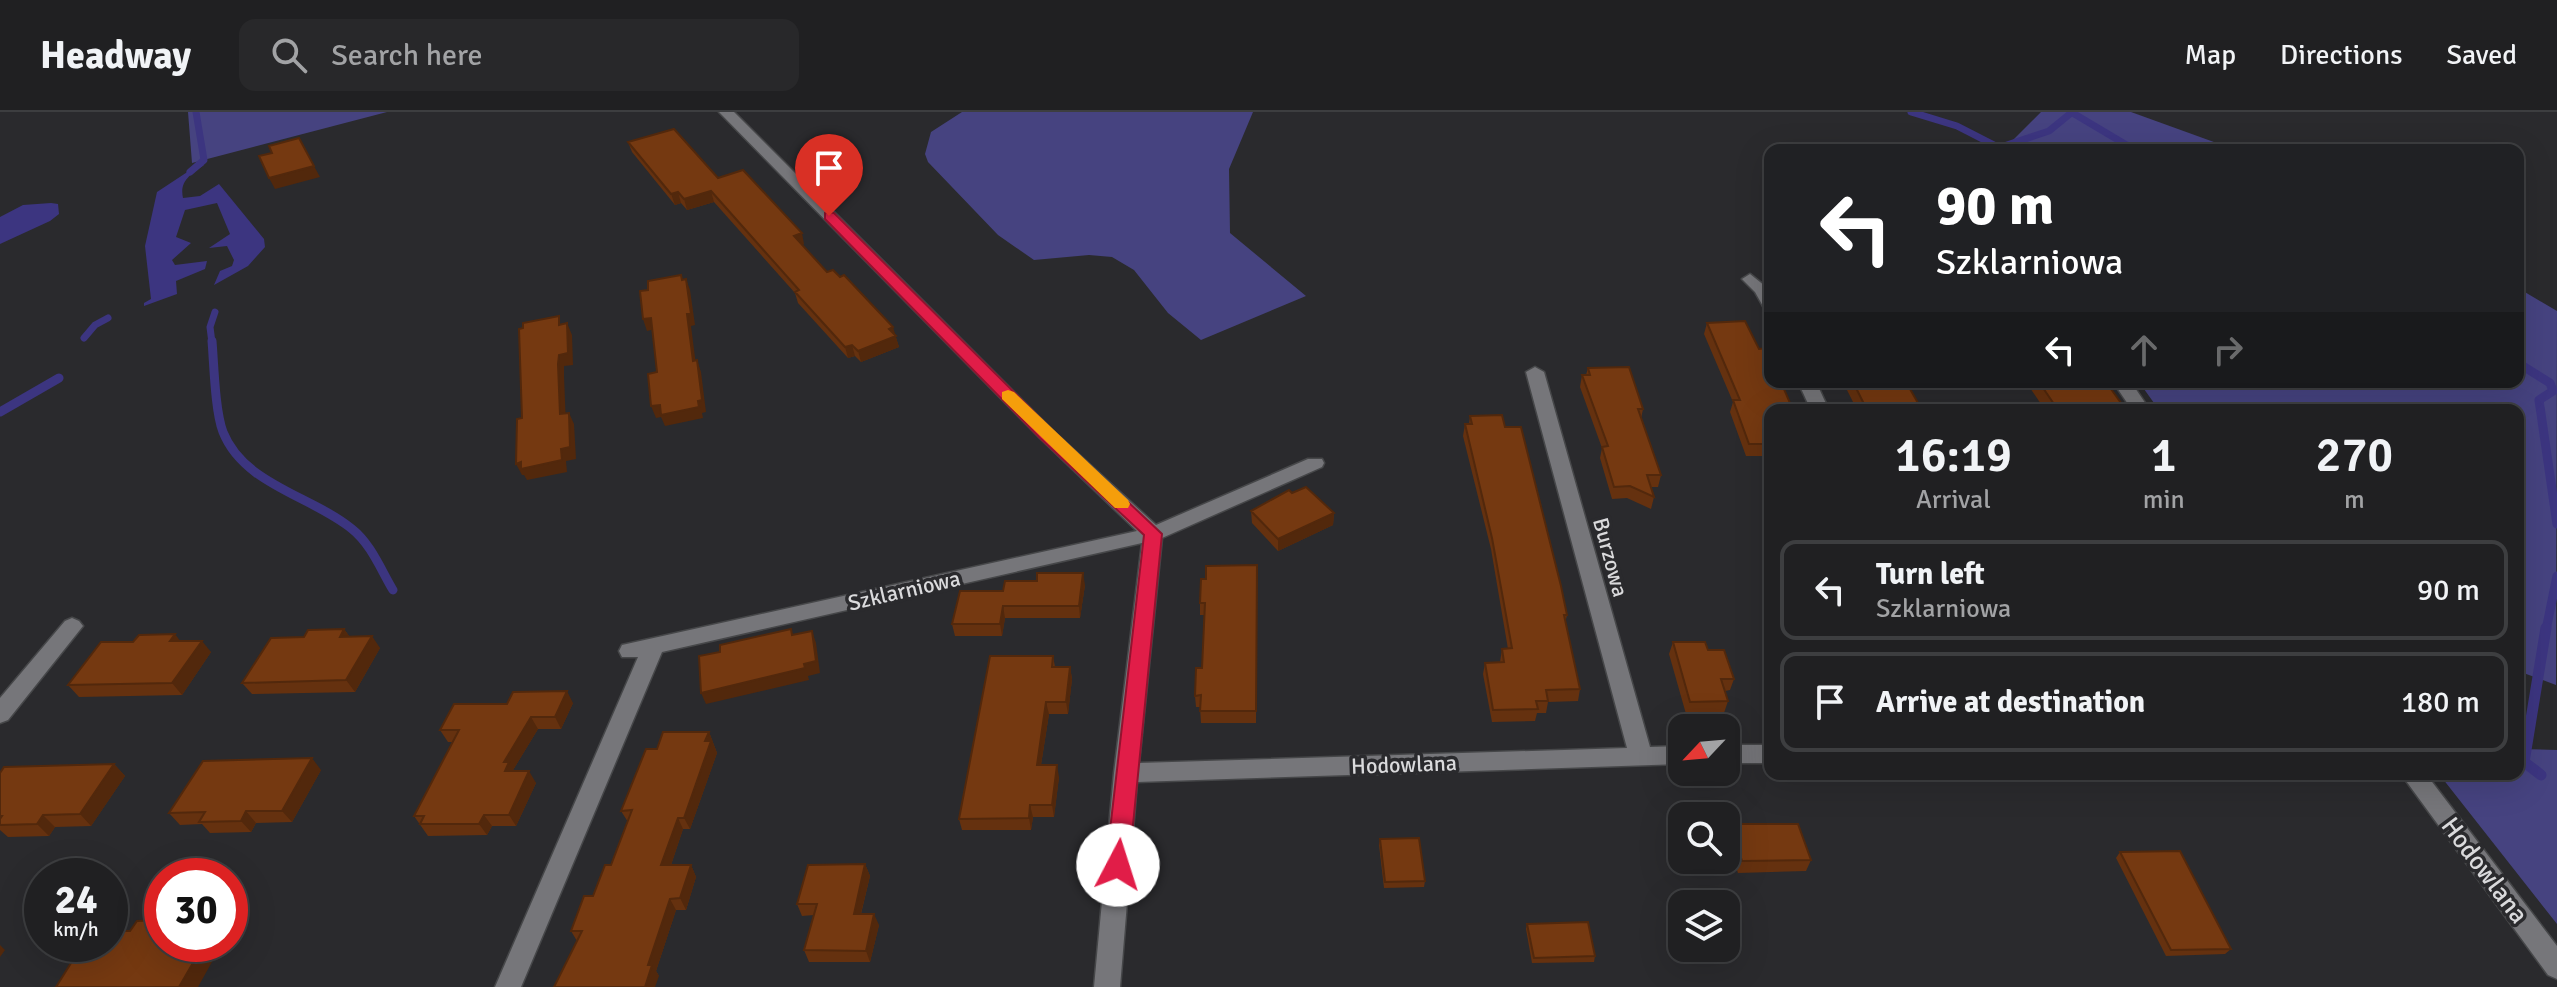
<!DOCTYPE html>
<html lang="en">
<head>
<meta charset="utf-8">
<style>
  body { margin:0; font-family:Signika,sans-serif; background:#28282a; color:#f1f3f6; height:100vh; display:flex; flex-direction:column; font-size:30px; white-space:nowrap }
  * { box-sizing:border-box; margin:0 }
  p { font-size:26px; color:#a2a3a5 }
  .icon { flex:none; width:44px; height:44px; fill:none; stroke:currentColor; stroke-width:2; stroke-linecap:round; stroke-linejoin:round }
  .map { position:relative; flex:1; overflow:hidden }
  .side { position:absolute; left:1764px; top:292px; width:760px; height:376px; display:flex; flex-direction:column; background:#202022; border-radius:16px; box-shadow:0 8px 32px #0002,0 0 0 2px #3d3e40 }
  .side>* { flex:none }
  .hud { position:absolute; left:1764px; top:32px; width:760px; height:244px; border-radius:16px; box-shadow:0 8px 32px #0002,0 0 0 2px #3d3e40; background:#202124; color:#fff; overflow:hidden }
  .needle { width:52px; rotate:244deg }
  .buttons { position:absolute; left:1668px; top:602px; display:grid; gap:16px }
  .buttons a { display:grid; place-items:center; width:72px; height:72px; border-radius:16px; background:#202022; box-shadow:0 8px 32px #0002,0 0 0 2px #3d3e40; font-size:40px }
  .speed { position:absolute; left:24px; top:746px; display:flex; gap:16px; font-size:40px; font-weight:700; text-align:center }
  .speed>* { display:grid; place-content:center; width:104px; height:104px; border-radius:50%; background:#202022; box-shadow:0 8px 32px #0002,0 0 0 2px #3d3e40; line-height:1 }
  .speed small { font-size:20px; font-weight:400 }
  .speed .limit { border:12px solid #d22; background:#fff; color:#111 }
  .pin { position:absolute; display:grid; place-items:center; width:68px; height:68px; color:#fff; margin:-82px -34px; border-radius:50% 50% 50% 0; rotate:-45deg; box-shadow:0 0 8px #0007 }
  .pin .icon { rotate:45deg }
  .me { position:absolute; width:88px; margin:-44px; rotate:5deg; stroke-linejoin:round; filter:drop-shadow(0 0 6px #0008) }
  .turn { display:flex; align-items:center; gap:28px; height:168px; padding:0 40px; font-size:36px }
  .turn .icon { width:104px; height:104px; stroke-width:2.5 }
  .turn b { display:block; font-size:56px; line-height:68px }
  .lanes { display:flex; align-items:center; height:76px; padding:0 40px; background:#0003; justify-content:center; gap:40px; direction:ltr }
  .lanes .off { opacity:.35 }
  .eta { display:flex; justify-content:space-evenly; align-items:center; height:136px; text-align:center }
  .eta b { font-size:48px; font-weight:600; line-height:56px }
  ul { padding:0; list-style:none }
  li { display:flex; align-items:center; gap:24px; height:100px; margin:0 16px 12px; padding:0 24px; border:4px solid #3d3e40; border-radius:16px }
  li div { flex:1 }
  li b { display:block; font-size:30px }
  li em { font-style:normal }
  header { display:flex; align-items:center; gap:48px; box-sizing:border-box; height:112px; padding:0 40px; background:#202022; border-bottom:2px solid #3d3e40 }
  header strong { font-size:38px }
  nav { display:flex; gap:44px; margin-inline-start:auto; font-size:28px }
  .search { width:560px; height:72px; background:#28282a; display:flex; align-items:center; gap:20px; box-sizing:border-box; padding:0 28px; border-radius:16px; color:#a2a3a5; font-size:30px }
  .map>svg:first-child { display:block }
  .green { fill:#464380 }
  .water { fill:#3c3580 }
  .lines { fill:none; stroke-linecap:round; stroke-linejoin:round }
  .stream-far2 { stroke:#3c3580; stroke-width:7 }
  .stream-far1 { stroke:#3c3580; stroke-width:9 }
  .stream { stroke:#3c3580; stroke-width:11 }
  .street-casing { stroke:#464749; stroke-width:3 }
  .street { fill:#76767a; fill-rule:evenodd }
  .wall { fill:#65310f }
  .shaded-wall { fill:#52280c }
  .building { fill:#753911; stroke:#52280c; stroke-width:2 }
  .route { fill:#e11d48; stroke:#92132f; stroke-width:2 }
  .slow { fill:#f59e0b }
  .labels { text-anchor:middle; stroke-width:7; stroke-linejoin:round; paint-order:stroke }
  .street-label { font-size:22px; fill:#dadadc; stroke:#2a2a2d }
  .near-street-label { font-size:26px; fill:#dadadc; stroke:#2a2a2d }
</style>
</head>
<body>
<header>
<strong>Headway</strong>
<div class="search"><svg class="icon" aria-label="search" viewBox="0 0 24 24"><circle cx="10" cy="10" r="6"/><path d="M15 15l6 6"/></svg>Search here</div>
<nav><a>Map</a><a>Directions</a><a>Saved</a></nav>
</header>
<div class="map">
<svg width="2557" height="875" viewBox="0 0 2557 875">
  <rect width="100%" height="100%" fill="#2a2a2d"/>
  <path class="green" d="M188,0H387L192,51Z
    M962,0H1253L1229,57L1230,121L1306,184L1201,228L1168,201L1134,158L1112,145L1089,143L1034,148L998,123L928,50L925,42L931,20Z
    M2041,0H2131L2236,38H2003Z
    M2518,176L2557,199L2556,573L2518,559V298H2159L2139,270H2518Z
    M2518,637L2557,638V812L2439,662H2518Z"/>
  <path class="water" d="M198,53H204C192,62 179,68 183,86L200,84L219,72L264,127L265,135L248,154L214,173L220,159L232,154L234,148L227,134L209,136L230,122L217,91L185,98L176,125L191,131L172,148L175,153L207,149L205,157L176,169L177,182L144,194V191L151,187L145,134L157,80Z
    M51,91L58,92L59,102L50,109L0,132V105L23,93Z"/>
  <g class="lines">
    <path class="stream-far2" d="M1911,0L1957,14L1996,34
      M2071,0L2135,38
      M2001,35L2049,19L2071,1
      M190,60L204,48L196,0
      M84,226L95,213L108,206
      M212,231L210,215L215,200"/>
    <path class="stream-far1" d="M212,229C214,253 215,299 223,320C244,373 312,384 352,417C371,432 381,458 393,478
      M2518,251L2550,271L2553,279L2539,288L2557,412
      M0,300L59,266
      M2546,518L2557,464"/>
    <path class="stream" d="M2541,663L2524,650L2546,516"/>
    <defs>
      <path id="street" d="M719,0H734L1052,318L1156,413L1308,347H1322L1324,351L1322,355L1162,426L1139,651L1627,636L1526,260L1535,255L1544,260L1650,635L1682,634V652L1137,670L1120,875H1094L1114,661L1142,431L662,540L521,875H495L638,545H622L619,539L622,533L1137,419L1040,326Z
        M1750,162L1770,178V198L1764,196L1755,180L1742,167Z
        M1798,270H1816L1829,298H1811Z
        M2113,270H2131L2150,298H2132Z
        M72,506L79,509L83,514L79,519L8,608L0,611V586L65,509Z
        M1726,633H1770V651H1726Z
        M2401,662H2426L2557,834V867L2548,863Z"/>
    </defs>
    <use href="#street" class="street-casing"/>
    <use href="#street" class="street"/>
  </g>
  <path class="wall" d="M628,30L718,66L804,132L802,133L827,160L895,223L899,235L861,250L855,244L848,246L798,191L795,181L714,90L687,98L681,91L675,93L632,40Z
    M1707,211L1759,237L1770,298V344H1746L1730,300L1733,290L1704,222Z
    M1588,256L1643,297L1641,307L1661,363L1658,375H1651L1654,385L1651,397L1627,386L1612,387L1600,346L1602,336L1580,275L1582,263H1586Z
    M1843,270H1906L1922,298H1857Z
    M2026,270H2106L2126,298H2045Z
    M1470,304L1505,315L1567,503L1565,511L1580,577L1578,589L1548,590L1546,601H1537L1535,609L1492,610L1483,562L1485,551L1500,550L1502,537H1508L1491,437L1463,324L1465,312H1469Z
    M1292,381L1334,401L1333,413L1278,439L1252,411L1251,399Z
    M1257,453L1256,611H1201L1200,595H1196L1195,584L1202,556L1204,503H1200V491L1206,467Z
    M1085,473L1080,506H1005L1002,524H955L952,512L1003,479Z
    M344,517L349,524L380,536L355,580L252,582L242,571L304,525Z
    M180,529L211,540L182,583L79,585L68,573Z
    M1673,530L1708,538L1734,567L1730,578L1725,579L1728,589L1724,601L1686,602L1669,542Z
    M1053,544L1055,555H1070L1072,567L1068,602H1049L1041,653L1059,665L1054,705H1033L1031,718H962L959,707Z
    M573,591L561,617H538L513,658L536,671L516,714H492L487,723L428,724L414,704L453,630H448L440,618Z
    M709,620L717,641L690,717H683L671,753H691L696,765L686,798H676L656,859L659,864L577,829L571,819L611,753L628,710L621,699L657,637Z
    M114,652L125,664L91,714L55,715L49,724L8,725L0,718V661Z
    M321,658L292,710L256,711L251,720L210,721L202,712L180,713L169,701Z
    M1730,712L1811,748L1806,759L1738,761L1726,724Z
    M1380,727L1425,769L1424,775L1384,776L1379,733Z
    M2120,740L2231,837L2225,842L2166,844L2116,746Z
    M865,752L870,764L861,802L879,813L870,850H809L804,838L814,803L802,804L797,792Z
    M1527,812L1595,844L1594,850L1532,851L1526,817Z"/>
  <path class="shaded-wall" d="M314,54L320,65L275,77L269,66Z
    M711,79L714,90L687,98L684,87Z
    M678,80L681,91L675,93L671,82Z
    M802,121L804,132L796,135L794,124Z
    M686,167L690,178L695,213L691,214L697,261L693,249L687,202Z
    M651,206L655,217L647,219L643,207Z
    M567,211L572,223L573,253L564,254V264L566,314L560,302L558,252Z
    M893,215L899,235L861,250L858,239L889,217Z
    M852,233L855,244L848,246L845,235Z
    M697,248L701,260L706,300L702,301L703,306L665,314L661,305L656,306L651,294L698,289Z
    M569,301L574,312L576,347L566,349L567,360L527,368L524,363H522L516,352L561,337Z
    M1334,401L1333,413L1278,439V427Z
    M1083,461L1085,473L1080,506L1079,494Z
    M1003,494L1005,506L1002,524L1000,512Z
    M344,517L353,529L340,525Z
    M812,519L816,531L820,561L808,564L809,568L706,592L701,581L804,552Z
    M175,522L184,534L170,529Z
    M372,524L380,536L355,580L346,568Z
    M202,529L211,540L182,583L172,571Z
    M1070,555L1072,567L1068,602L1066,590Z
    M567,579L573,591L561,617L555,605Z
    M1046,590L1049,602L1039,665L1037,653Z
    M531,605L538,617L513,658L516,662L505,659L504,650Z
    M709,620L717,641L690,717L684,706Z
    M312,646L321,658L292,710L282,699Z
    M114,652L125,664L91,714L80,702Z
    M1057,653L1059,665L1054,705L1052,693Z
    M529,659L536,671L516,714L509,703Z
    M1030,693L1033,705L1031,718L1029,706Z
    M246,699L256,711L251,720L241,709Z
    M43,703L55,715L49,724L37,712Z
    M484,703L492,714L487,723L479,712Z
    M678,706L683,717L667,765L661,753Z
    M865,752L870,764L858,813L854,802Z
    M691,753L696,765L686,798L680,786Z
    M670,787L676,798L656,859L659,864L655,875H645L648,853Z
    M874,802L879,813L870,850L866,839Z
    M204,832H222L198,875H179Z
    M0,833L5,838L0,845Z"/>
  <path class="building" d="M674,17L718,66L743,58L802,121L794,124L827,160L833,158L840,165L844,163L893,215L889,217L896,224L858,239L852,233L845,235L795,180L799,178L711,79L684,87L678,80L671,82L628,30Z
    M299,26L314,54L269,66L259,44L272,41L269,34Z
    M681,163L682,168L686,167L691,202H687L693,249L697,248L702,288L698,289L699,295L661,303L660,293L651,294L648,262L657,260L651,206L643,207L640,179L648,178V169Z
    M559,204V213L567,211L568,241L559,243L558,252L560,302L569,301L570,335L561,337L562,348L521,357V350L516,352L517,307L522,306L519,217L523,216V211Z
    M1745,209L1759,237L1767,236L1770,243V270H1781L1793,298H1770V332H1749L1733,288H1740L1707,211Z
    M1629,255L1643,297H1638L1661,363H1647L1654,385L1630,374L1614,375L1602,335L1608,334L1582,263H1590L1588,256Z
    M1853,270H1906L1922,298H1867Z
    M2039,270H2106L2126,298H2065L2063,295H2056Z
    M1502,303L1505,315H1521L1561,474L1567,503H1564L1580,577L1546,578L1548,589H1536L1538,597L1493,598L1485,551L1504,550L1502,537L1512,536L1492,426L1465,312H1472L1470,304Z
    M1306,375L1334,401L1278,427L1251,399L1289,378L1292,381Z
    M1257,453L1256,599H1200L1201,583L1195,584L1196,556H1202L1205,491H1200L1201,467H1206V454Z
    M1037,461H1083L1079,494H1003L1000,512H952L960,479H1003L1005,469H1037Z
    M344,517L340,525L372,524L346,568L242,571L271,526L304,525L308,518Z
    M791,517L792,523L812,519L816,549L804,552L805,556L701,581L699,544L720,540V533Z
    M175,522L170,529H202L172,571L68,573L101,530H133L139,523Z
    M1673,530H1705L1708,538H1724L1734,567H1721L1728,589L1690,590Z
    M990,544H1053L1052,555H1070L1066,590H1046L1037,653H1057L1052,693H1030L1029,706L959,707Z
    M567,579L555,605H531L504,650H509L505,659H529L509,703H484L479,712H420L424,704H414L459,618H440L454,592H507L513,580Z
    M663,620H709L705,629H711L684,706H678L661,753H691L680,786L670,787L648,853H652L645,875H554L582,819H571L584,784H593L605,753H611L632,698L621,699L646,637H657Z
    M312,646L282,699H246L241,709L199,710L205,700L169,701L203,649Z
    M114,652L80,702L43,703L37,712L0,713V707L2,704H0V661L4,655Z
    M1730,712H1798L1811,748L1742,749Z
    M1419,726L1425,769L1385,770L1380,727Z
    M2180,739L2231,837L2171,838L2120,740Z
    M865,752L854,802H874L866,839L804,838L817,792H797L808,753Z
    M162,808V832H204L179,875H56L83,832H110V819H130L137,809Z
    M1588,810L1595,844L1534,846L1527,812Z"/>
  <path class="route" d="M829,100L834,101L1052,318L1162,422L1129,753L1126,760L1118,762L1110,760L1106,753L1144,423L1040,326L825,107V101Z"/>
  <path class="slow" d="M1008,278L1014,280L1128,388L1130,392L1128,396H1115L1002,287V280Z"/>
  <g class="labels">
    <g class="street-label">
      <text transform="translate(1611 445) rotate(75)" y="8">Burzowa</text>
      <text transform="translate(904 478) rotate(-13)" y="8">Szklarniowa</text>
      <text transform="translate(1404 652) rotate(-2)" y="8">Hodowlana</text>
    </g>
    <g class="near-street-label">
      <text transform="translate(2485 758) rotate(53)" y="9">Hodowlana</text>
    </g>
  </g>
</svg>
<div class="buttons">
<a><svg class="needle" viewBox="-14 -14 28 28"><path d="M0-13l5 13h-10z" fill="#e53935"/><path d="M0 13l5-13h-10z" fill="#a2a3a5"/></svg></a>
<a><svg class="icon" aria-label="search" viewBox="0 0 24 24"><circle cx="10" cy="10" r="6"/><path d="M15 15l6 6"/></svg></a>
<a><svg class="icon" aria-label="layers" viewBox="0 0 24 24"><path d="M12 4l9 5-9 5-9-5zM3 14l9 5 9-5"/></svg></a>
</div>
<div class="speed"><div>24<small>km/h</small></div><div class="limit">30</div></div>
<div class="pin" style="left:829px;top:104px;background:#d93025"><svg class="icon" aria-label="arrive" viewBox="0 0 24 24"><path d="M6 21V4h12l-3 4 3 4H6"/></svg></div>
<svg class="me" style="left:1118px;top:753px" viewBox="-20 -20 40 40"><circle r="19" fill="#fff"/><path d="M0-13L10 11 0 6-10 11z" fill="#e11d48"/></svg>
<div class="hud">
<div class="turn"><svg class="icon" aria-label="left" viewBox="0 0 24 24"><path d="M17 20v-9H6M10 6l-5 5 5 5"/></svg><div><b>90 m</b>Szklarniowa</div></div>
<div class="lanes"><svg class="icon" aria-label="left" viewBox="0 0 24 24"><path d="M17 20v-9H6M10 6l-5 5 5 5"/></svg><svg class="icon off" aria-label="ahead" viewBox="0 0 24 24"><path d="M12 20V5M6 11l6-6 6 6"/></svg><svg class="icon off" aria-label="right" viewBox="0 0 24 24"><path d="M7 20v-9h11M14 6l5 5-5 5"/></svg></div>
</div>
<section class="side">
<div class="eta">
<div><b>16:19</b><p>Arrival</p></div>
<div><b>1</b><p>min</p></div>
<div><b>270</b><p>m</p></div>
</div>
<ul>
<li><svg class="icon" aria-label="left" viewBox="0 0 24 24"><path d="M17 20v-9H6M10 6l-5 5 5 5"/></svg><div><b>Turn left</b><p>Szklarniowa</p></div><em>90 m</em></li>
<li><svg class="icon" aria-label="arrive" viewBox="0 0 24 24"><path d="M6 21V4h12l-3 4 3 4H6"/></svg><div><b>Arrive at destination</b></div><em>180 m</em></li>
</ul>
</section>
</div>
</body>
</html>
